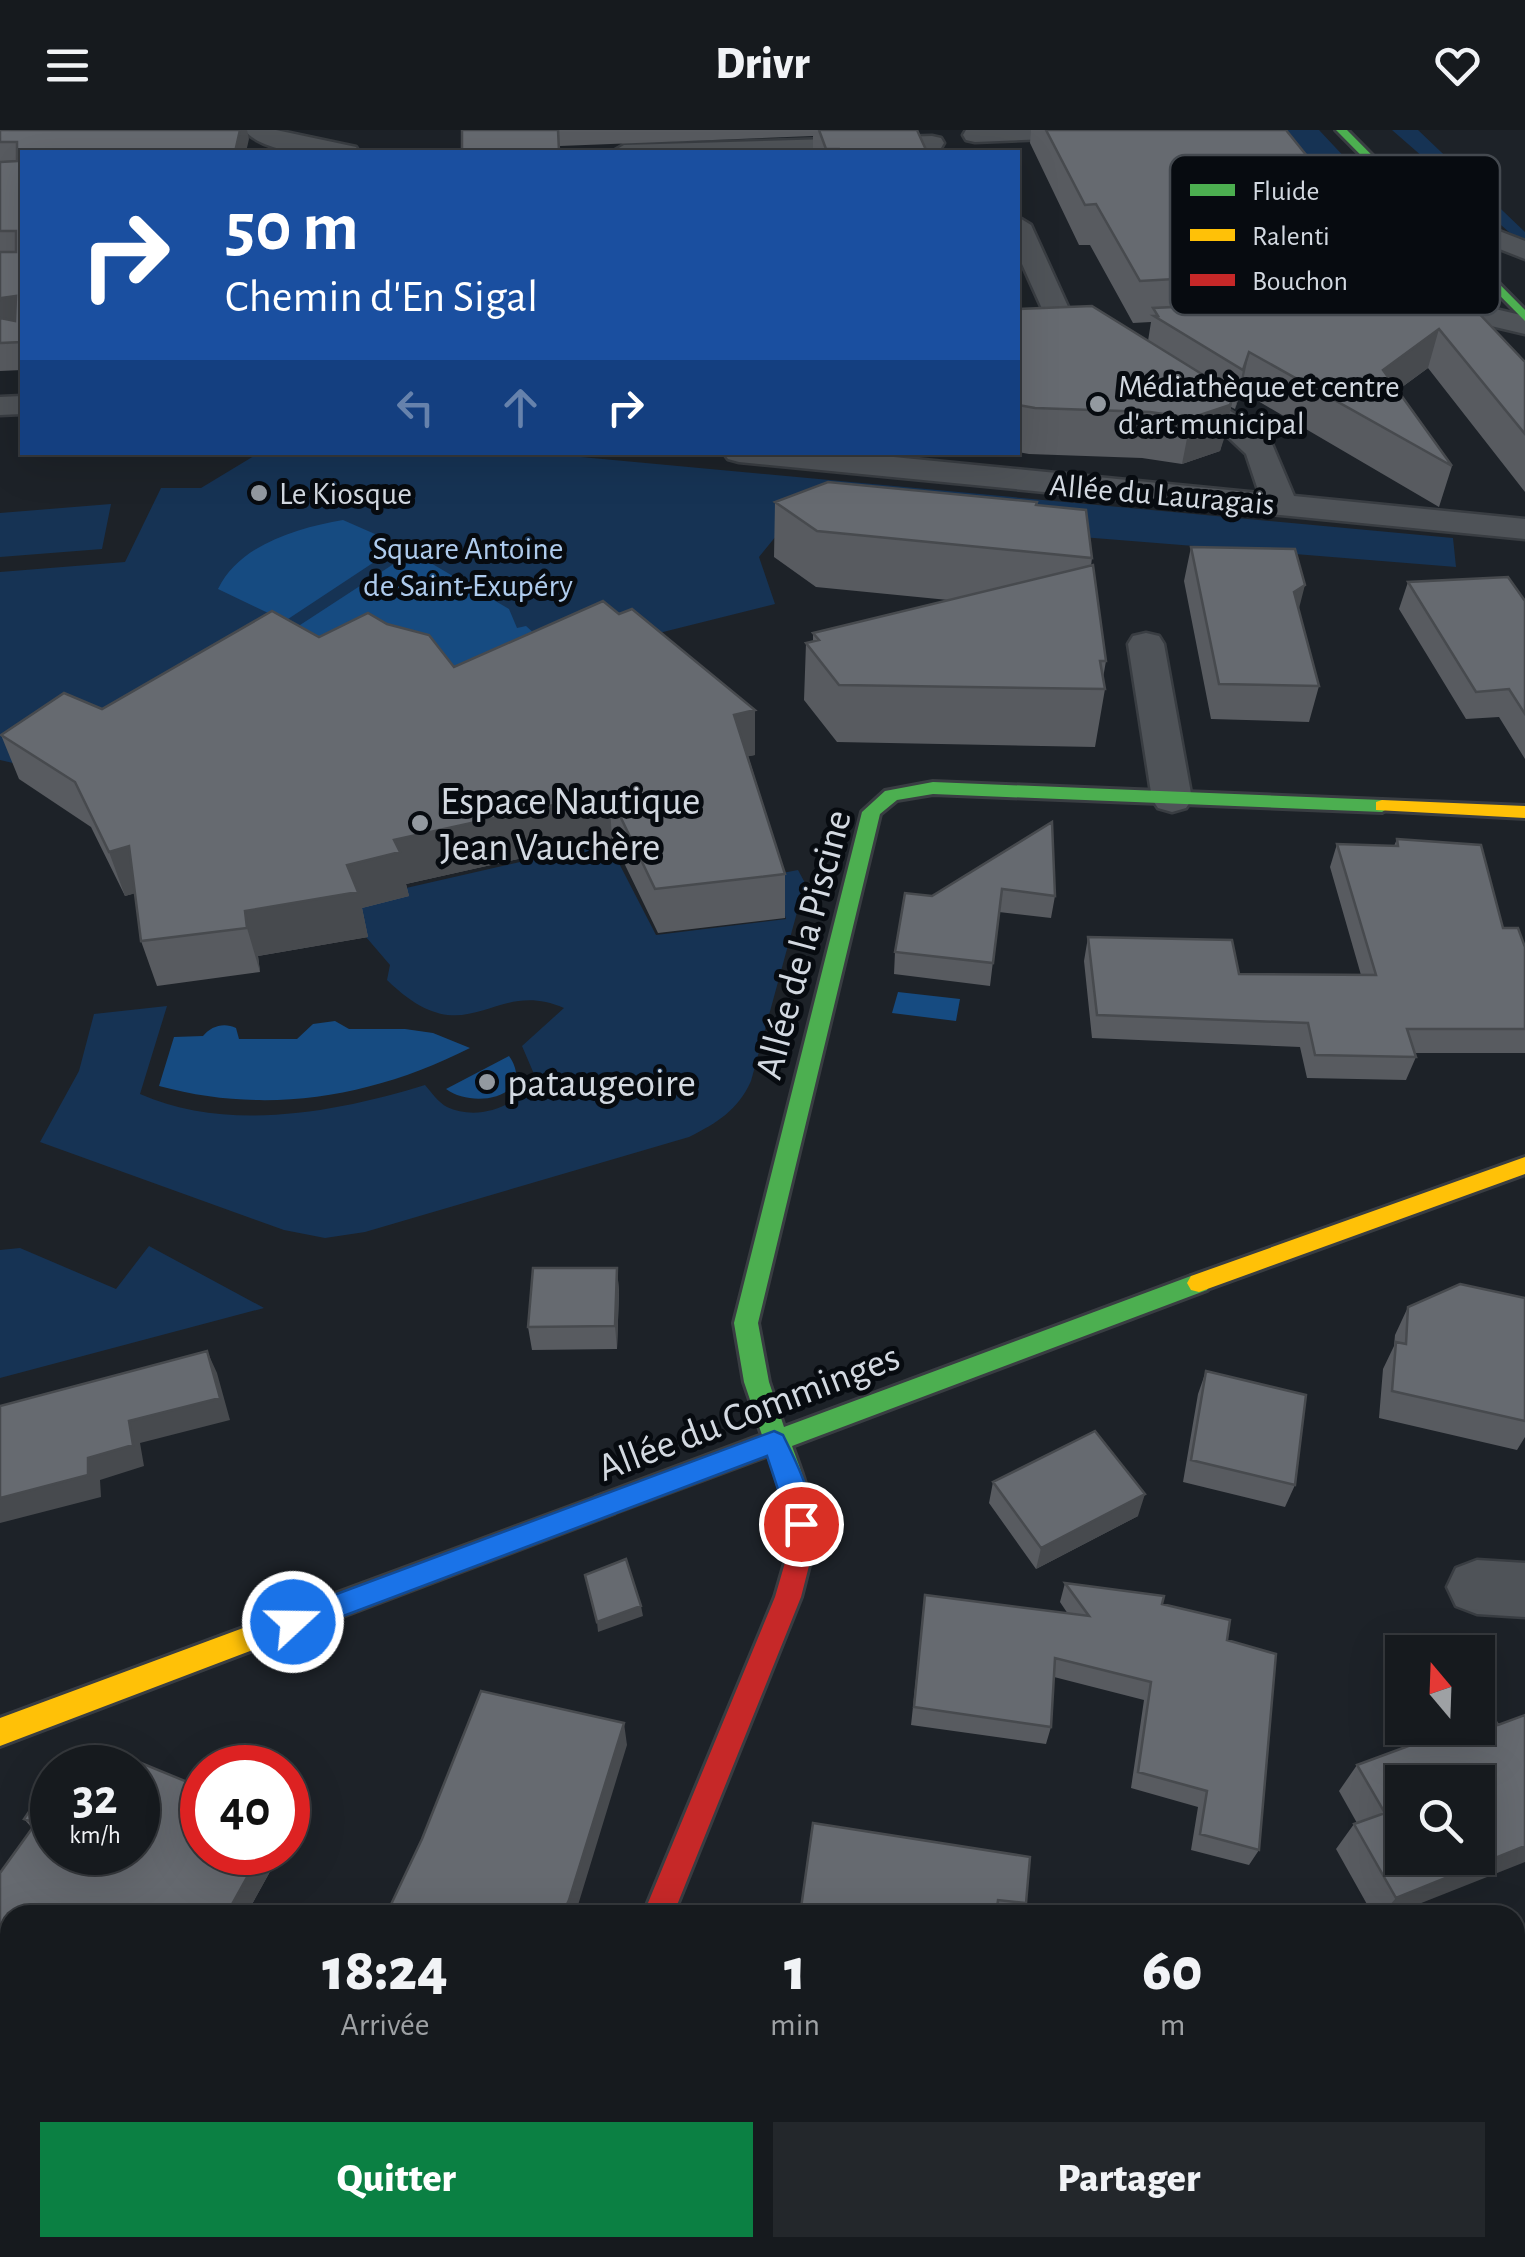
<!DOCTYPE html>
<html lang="fr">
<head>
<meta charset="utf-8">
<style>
  body { margin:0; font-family:"Alegreya Sans",sans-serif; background:#23272b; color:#f1f3f6; height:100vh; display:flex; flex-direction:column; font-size:38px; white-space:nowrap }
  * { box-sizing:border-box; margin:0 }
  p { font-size:32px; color:#9ea1a4 }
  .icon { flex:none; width:55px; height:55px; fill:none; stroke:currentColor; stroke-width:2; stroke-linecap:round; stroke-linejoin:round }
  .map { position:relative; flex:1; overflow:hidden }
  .sheet { position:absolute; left:0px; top:1775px; width:1525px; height:352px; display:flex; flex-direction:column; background:#161a1e; border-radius:30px 30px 0 0; box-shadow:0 10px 40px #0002,0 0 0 2px #35383c }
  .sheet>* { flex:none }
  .guide { position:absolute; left:20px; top:20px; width:1000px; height:305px; border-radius:0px; box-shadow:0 10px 40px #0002,0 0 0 2px #35383c; background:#1a4fa0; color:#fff; overflow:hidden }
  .needle { width:65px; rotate:341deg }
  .fabs { position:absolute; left:1385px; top:1505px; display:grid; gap:20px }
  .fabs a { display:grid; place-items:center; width:110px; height:110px; border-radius:0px; background:#161a1e; box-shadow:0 10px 40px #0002,0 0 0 2px #35383c; font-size:50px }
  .speed { position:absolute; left:30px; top:1615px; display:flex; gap:20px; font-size:50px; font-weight:700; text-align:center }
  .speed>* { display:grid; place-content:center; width:130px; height:130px; border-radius:50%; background:#161a1e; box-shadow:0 10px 40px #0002,0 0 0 2px #35383c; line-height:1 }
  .speed small { font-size:25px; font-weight:400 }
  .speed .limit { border:15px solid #d22; background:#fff; color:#111 }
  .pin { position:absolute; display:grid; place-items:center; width:85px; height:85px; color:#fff; margin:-42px; border:5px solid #fff; border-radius:50%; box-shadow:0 2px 10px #0007 }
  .me { position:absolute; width:110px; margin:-55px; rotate:69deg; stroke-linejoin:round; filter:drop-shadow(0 0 8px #0008) }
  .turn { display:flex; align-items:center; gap:35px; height:210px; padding:0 40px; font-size:45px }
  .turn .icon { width:130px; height:130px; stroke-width:2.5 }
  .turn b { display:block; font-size:70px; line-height:85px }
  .lanes { display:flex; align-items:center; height:95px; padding:0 40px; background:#0003; justify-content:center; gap:50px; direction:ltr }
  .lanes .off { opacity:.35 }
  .eta { display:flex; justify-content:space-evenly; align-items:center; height:170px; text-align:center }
  .eta b { font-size:60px; font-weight:800; line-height:70px }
  .button { display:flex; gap:20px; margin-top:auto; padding:20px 40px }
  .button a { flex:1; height:115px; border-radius:0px; background:#0b8043; color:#fff; font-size:40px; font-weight:800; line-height:115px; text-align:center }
  .button a+a { background:#23272b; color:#f1f3f6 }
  header { display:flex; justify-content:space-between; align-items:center; height:130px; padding:0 40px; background:#161a1e; font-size:45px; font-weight:800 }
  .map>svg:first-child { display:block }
  .green { fill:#163354 }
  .water { fill:#164b81 }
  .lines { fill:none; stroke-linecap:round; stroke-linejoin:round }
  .street-casing { stroke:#393d42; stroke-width:5 }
  .fast-casing { stroke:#393d42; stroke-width:6 }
  .slow-casing { stroke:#393d42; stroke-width:6 }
  .jam-casing { stroke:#393d42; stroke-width:6 }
  .street { fill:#4f5358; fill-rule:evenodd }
  .fast { fill:#4caf50; fill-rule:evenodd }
  .slow { fill:#ffc107; fill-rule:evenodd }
  .jam { fill:#c62828; fill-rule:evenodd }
  .wall { fill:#585b60 }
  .shaded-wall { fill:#474a4e }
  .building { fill:#666a70; stroke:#474a4e; stroke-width:2.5; fill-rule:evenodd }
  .route { fill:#1a73e8; stroke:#114b97; stroke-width:2.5 }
  .poi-dot { fill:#9399a0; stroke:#070b10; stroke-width:4 }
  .labels { text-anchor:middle; stroke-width:10; stroke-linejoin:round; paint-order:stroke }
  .far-poi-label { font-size:32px; fill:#d3d9e1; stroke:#070b10; text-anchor:start }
  .far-street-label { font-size:32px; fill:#d3d9e1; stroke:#070b10 }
  .far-park-label { font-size:32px; fill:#afccee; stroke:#070b10 }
  .poi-label { font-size:40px; fill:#d3d9e1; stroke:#070b10; text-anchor:start }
  .street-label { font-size:40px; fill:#d3d9e1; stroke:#070b10 }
  .key { fill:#070b10; stroke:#44494f; stroke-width:2.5 }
  .key-label { font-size:28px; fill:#d3d9e1 }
</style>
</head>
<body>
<header><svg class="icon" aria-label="menu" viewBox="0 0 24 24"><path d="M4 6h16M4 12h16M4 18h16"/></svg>Drivr<svg class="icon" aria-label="heart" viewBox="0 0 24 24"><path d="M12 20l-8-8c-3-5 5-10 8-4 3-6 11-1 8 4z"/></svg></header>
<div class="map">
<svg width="1525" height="2127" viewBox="0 0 1525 2127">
  <rect width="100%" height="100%" fill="#1d2228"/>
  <path class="green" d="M1254,0H1319L1473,164L1452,167L1407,123L1372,125Z
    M1392,0H1418L1525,102V116Z
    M259,323H538L1453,408L1456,437L794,384L759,427L775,474L623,512L13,633L0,630V442L125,432L161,358H201Z
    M111,374L102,419L0,427V383Z
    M608,712L656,805L786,789L772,745L798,740L805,753L751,951C738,980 717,993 689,1007L365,1102L325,1108L284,1100L40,1012L79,941L94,884L167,876L140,964C227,1003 338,982 425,955C431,962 439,973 447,977C478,992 524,976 534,944L522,916L564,878C491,846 468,929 387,850L390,835L366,807L359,776L406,758Z
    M149,1116L264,1178L0,1248V1120L20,1118L116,1159Z"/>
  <path class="water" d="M343,390L400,415L285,491L218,459C240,414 298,398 343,390Z
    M412,422L509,479L517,498L526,496L546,514L506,547L353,537L297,497Z
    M898,862L960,869L956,891L892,883Z
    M335,891L349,899H405L433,903L470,918C371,968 266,985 159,956L174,907L203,906C211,896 224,892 236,898L239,909H297L313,894Z
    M509,926C537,966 474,980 446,959Z"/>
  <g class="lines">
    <defs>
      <path id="street" d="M244,0H276L356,17L359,22C326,24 268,27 244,0Z
        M966,0H1107L1095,7L975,12L966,10L963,5Z
        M932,6L941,8L944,13L941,18L860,22H612L624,15Z
        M1018,87L1031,95L1070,181L1116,210L1121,216L1116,222H1096L1048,192L1018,125Z
        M1468,89L1525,111V129L1459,103L1455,97L1459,91Z
        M1415,177L1491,178L1525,186V204L1491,196L1405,192L1401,186L1405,180Z
        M1170,247L1181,250L1251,294L1272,314L1294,366L1525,389V409L739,332L728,329L723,322H843L1259,363L1246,324L1229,308L1159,262L1155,256L1159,250Z
        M22,266V284L0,285V267Z
        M1146,503L1159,506L1164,514L1192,669L1186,678L1172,682L1158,678L1152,669L1128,514L1133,506Z
        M1477,1430L1525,1433V1487L1477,1484L1456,1476L1447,1457L1456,1438Z
        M498,2118H574L571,2127H495Z"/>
      <path id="fast" d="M1336,0H1347L1525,180V191Z
        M933,652L1382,670L1391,676L1382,682L933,664L897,670L880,684L758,1193L769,1252L784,1297L1191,1146H1207L1211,1153L1207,1160L792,1316C803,1347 824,1396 809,1428L800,1432L791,1428L787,1420L782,1365L769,1325L605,1386L596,1383L592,1375L596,1367L762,1305L744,1252L734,1193L862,682L885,661Z
        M1296,2118H1349L1345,2127H1292Z"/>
      <path id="slow" d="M1382,670L1525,676V688L1376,680V672Z
        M1525,1027V1044L1199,1162L1191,1160L1187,1153L1191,1146Z
        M605,1364L614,1367L618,1375L614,1383L0,1616V1588Z
        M1525,2017V2051L1515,2056V2022Z"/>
      <path id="jam" d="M800,1408L809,1412L813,1420L801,1467L673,1785H643L775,1467L791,1412Z"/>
    </defs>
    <use href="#street" class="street-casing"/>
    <use href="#fast" class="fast-casing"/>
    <use href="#slow" class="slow-casing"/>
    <use href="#jam" class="jam-casing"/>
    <use href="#street" class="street"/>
    <use href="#fast" class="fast"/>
    <use href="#slow" class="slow"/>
    <use href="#jam" class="jam"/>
  </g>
  <path class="wall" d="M0,0L249,9L22,22V240L0,241Z
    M462,0H917L927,22H813V6L560,16V22H462Z
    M1031,0H1286L1388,134L1376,168L1409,166L1410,163L1483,187L1525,232V362L1428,238L1398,260L1452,336L1439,377L1241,261L1235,279L1231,277L1220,321L1182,334L1142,328L1029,324L1018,322V179L1148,211L1151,192L1133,193L1090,115H1079L1030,13Z
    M775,372L1036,375L1092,428L1091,436L1106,531L1103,548L1105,559L1095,617L837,612L804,570L806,513L813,512V503L948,470L816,457L774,427Z
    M1191,417L1299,479L1319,556L1309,592L1211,589L1184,451Z
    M1408,452L1525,471V629L1499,587L1466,589L1399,479Z
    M319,507L454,537L755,625L748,626L785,744V788L658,803L612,708L406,754L409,766L362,778L368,807L258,826L260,842L157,856L141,811L135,763L125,766L91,697L19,649L1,605L102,579Z
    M1052,692L1055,766L1051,788L999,782L990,856L894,844L895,822L932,766Z
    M1397,709L1525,817V923H1414L1416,927L1406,950L1307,948L1300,917L1092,908L1084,831L1088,807L1239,844L1361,845L1330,737L1337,714L1394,716Z
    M617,1138L619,1162L617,1219L532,1220L528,1197Z
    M1525,1168V1307L1517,1320L1379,1288L1383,1239L1394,1216L1395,1205L1408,1177Z
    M1206,1241L1295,1355L1285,1377L1183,1352L1198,1264Z
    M993,1352L1138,1386L1036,1439L989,1373Z
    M1065,1453L1162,1474L1227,1510L1259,1720L1249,1735L1191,1720L1198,1677L1131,1658L1144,1570L1054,1547L1051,1597L1046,1614L911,1595L925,1465L1068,1484L1060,1472Z
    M1457,1598L1391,1785H1373L1336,1719L1354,1694L1357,1693L1339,1661L1357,1635Z
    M24,1689L272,1738L246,1785H10V1976L0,1971V1743L32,1698Z
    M813,1693L1026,1773L1022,1785H800Z"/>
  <path class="shaded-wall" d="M240,0H247L249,9L246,22H235Z
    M1398,93L1388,134L1372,178L1383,137Z
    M1491,162L1479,201L1472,176Z
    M16,166L22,187L4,203L8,216L0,192V170L2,168Z
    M1439,199L1428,238L1372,279L1383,240Z
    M1249,222L1241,261L1235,279L1243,240Z
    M1234,264L1224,309L1220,321L1182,334L1191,288Z
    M1305,455L1296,490L1294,462Z
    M755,580V625L735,629L734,585Z
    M609,663L612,708L406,754L409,766L362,778L368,807L258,826L260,842L247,798L245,781L347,735L394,710Z
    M129,716L144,761L125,766L109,722Z
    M617,1138L619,1162L617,1219L615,1196Z
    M207,1221L217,1243L230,1290L140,1313L144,1336L100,1350L101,1367L0,1393V1368L88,1328Z
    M1145,1364L1138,1386L1036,1439L1041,1418Z
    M641,1476L643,1486L598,1502L597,1492Z
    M624,1593L627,1615L575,1785H562Z
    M1525,1716V1732L1391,1785H1381L1396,1768Z
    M262,1722L272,1738L246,1785H226Z
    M10,1949V1974L0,1967V1964Z
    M386,2118H401L397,2127H382Z"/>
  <path class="building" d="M0,0H240L235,22H22V212L0,213V188L15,191L16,166L2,168L0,170V122H16V101H0V32L17,31V12H0Z
    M462,0H558L559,21H547V22H462Z
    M819,0H917L927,22H840L839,19H826Z
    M1046,0H1286L1362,94L1398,93L1383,137L1140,151L1096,74L1085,75Z
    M1457,159L1461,164L1491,162L1472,176L1525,232V304L1439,199L1383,240L1452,336L1249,222L1243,240L1154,186H1158L1153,178L1412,166L1410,163Z
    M1092,176L1234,264L1230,275L1191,288L1150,282L1035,278L1018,275V179Z
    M828,352L1037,372L1036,375L1086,380L1092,428L817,401L775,372Z
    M1191,417L1295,419L1305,455L1294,462L1319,556L1219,554Z
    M1093,435L1106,531H1100L1105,559L839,555L806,513L819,510L813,503Z
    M1508,447L1525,471V584L1509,559L1476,562L1408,452Z
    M603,471L619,484L632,479L755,580L734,585L785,744L655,759L609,663L394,710L400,722L347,735L358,762L245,781L247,798L141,811L129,716L109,722L75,652L1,605L64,563L102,579L272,481L319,507L368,483L387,494L429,505L454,537Z
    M1052,692L1055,766L1002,759L993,833L895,822L905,763L932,766Z
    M1397,709L1481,715L1503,798H1518L1525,817V899H1407L1416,927L1315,925L1308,893L1097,885L1088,807L1232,810L1239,844L1376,845L1337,714L1398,716Z
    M533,1138H617L615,1196L528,1197Z
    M1460,1154L1525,1168V1291L1392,1261L1396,1212L1406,1214L1408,1177Z
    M207,1221L220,1268L129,1291L133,1315L88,1328V1345L0,1368V1276Z
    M1206,1241L1306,1265L1295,1355L1191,1330Z
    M1095,1301L1145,1364L1041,1418L993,1352Z
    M626,1429L641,1476L597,1492L585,1445Z
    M1065,1453L1164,1466L1162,1474L1230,1490L1227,1510L1276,1524L1259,1720L1200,1704L1207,1661L1138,1642L1151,1552L1055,1528L1051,1597L914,1577L925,1465L1089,1486Z
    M481,1561L624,1593L569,1770L562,1785H386L422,1709Z
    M1492,1585L1498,1595L1525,1585V1716L1396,1768L1354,1694L1385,1683L1357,1635L1457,1598H1478V1590ZM1402,1652H1478V1728H1402Z
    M124,1626L202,1658V1722H261L226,1785H10V1949L0,1964V1743L36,1693L24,1689L52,1648V1722H138V1638H60Z
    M813,1693L1030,1727L1026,1773L998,1770L996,1785H800Z
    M231,2118H386L382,2127H226Z"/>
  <path class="route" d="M774,1301L783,1305C794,1327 821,1380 810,1402L801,1406L792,1402L767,1326L293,1505L283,1501L279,1492L283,1484Z"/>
  <g class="poi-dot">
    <circle cx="1098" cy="274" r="10"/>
    <circle cx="259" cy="363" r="10"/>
    <circle cx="420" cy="693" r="10"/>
    <circle cx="487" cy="952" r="10"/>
  </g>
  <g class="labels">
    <g class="far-poi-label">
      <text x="1118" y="267">Médiathèque et centre<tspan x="1118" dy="37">d'art municipal</tspan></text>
      <text x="279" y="374">Le Kiosque</text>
    </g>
    <g class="far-street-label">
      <text transform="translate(1162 364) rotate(5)" y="11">Allée du Lauragais</text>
    </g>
    <g class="far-park-label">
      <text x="468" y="429">Square Antoine<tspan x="468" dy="37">de Saint-Exupéry</tspan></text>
    </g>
    <g class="poi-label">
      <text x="440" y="684">Espace Nautique<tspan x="440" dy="46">Jean Vauchère</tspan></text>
      <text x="507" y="966">pataugeoire</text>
    </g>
    <g class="street-label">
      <text transform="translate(802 814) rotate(-75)" y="14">Allée de la Piscine</text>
      <text transform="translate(748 1281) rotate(-21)" y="14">Allée du Comminges</text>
    </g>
  </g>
  <rect x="1170" y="25" width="330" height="160" rx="15" class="key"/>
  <rect x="1190" y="54" width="45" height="12" fill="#4caf50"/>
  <rect x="1190" y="99" width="45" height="12" fill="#ffc107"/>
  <rect x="1190" y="144" width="45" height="12" fill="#c62828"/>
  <g class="key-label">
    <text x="1252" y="70">Fluide</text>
    <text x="1252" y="115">Ralenti</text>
    <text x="1252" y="160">Bouchon</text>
  </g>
</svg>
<div class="fabs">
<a><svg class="needle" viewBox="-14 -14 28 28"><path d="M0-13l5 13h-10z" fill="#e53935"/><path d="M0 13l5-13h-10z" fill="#9ea1a4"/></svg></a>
<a><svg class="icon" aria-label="search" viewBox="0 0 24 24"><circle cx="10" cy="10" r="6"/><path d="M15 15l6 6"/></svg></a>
</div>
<div class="speed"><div>32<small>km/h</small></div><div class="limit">40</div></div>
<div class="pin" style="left:801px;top:1394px;background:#d93025"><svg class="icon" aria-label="arrive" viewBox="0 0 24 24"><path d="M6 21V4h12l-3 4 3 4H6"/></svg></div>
<svg class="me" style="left:293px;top:1492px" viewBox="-20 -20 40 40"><circle r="17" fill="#1a73e8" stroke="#fff" stroke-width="3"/><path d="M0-11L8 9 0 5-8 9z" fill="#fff"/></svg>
<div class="guide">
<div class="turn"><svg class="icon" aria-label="right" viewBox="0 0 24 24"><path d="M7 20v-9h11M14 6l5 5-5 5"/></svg><div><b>50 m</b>Chemin d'En Sigal</div></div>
<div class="lanes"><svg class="icon off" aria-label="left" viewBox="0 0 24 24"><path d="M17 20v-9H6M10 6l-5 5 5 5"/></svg><svg class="icon off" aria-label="ahead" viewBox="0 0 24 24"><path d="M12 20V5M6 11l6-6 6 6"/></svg><svg class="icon" aria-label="right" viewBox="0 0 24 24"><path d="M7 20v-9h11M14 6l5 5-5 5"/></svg></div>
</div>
<section class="sheet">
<div class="eta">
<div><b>18:24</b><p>Arrivée</p></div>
<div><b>1</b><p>min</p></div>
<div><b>60</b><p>m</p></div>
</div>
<div class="button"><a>Quitter</a><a>Partager</a></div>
</section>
</div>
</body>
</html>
